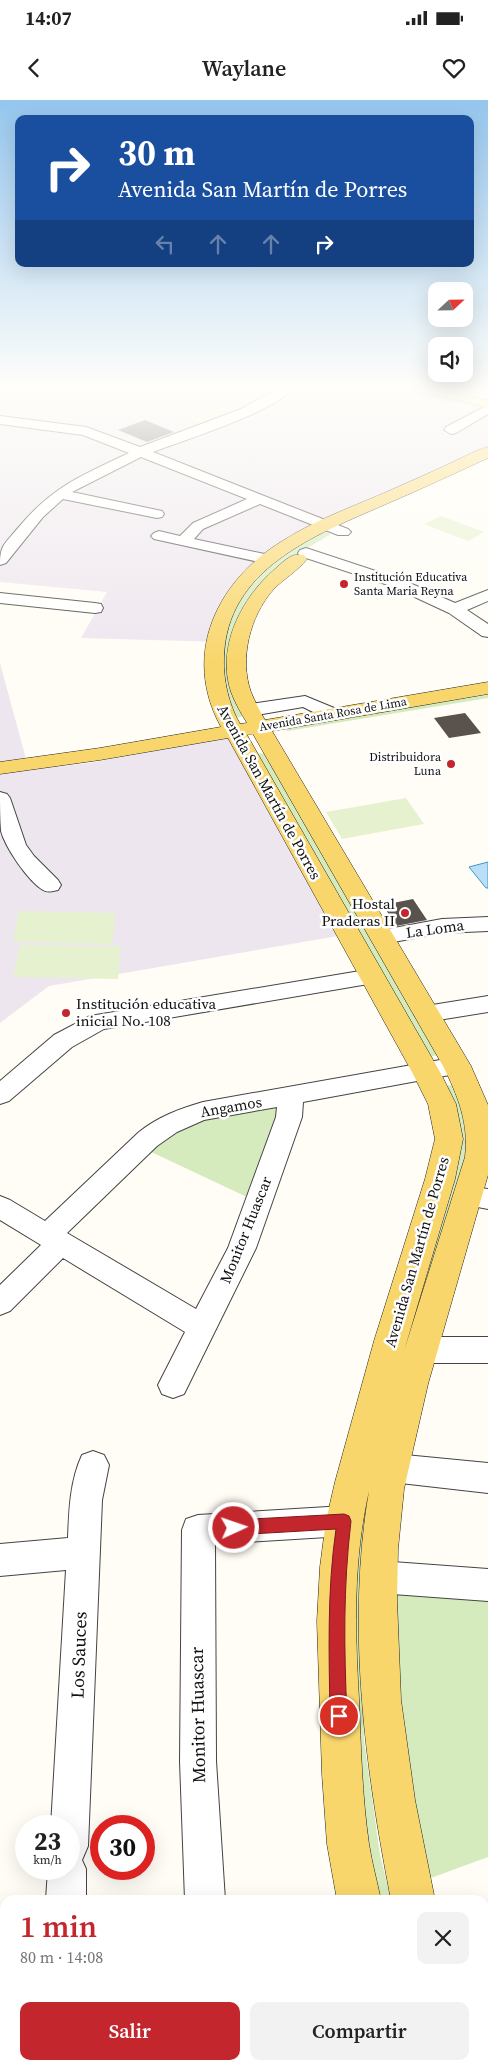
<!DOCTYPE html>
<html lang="es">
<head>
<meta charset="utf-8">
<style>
  body { margin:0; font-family:"Source Serif 4",serif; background:#f2f2f2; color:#222; height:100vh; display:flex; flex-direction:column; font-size:19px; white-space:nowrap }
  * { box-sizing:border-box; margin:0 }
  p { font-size:16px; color:#767676 }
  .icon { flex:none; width:28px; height:28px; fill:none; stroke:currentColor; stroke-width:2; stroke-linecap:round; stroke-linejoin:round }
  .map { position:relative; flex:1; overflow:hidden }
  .details { position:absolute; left:0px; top:1795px; width:489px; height:175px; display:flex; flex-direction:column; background:#fff; border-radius:15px 15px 0 0; box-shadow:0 5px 20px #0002 }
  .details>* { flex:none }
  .top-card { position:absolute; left:15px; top:15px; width:459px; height:152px; border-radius:10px; box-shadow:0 5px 20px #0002; background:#1a4fa0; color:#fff; overflow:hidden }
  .needle { width:32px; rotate:68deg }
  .buttons { position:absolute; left:428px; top:182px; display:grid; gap:10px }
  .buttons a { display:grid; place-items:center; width:45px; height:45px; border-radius:10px; background:#fff; box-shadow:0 5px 20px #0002; font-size:25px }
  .speed { position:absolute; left:15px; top:1715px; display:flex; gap:10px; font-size:25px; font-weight:700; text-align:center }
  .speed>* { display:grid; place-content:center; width:65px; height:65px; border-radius:50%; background:#fff; box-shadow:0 5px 20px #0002; line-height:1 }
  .speed small { font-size:12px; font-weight:400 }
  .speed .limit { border:8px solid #d22; background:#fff; color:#111 }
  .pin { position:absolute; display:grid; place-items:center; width:42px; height:42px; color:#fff; margin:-21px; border:2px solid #fff; border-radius:50%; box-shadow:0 1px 5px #0007 }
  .me { position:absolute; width:55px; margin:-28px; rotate:87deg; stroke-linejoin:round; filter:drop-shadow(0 0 4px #0008) }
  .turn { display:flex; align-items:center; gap:18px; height:105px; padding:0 20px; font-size:22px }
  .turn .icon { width:65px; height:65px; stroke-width:2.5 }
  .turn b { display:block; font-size:35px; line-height:42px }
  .lanes { display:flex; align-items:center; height:48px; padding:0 20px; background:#0003; justify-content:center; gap:25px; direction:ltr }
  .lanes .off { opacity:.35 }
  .round { display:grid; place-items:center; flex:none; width:52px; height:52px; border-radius:10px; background:#f2f2f2 }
  .head { display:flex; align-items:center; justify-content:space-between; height:85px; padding:0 20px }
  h1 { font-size:30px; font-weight:600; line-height:38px; color:#c4262e }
  .cta { display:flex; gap:10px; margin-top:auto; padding:10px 20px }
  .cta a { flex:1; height:58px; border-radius:10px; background:#c4262e; color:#fff; font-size:20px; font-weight:600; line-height:58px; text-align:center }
  .cta a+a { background:#f2f2f2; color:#222 }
  .status { display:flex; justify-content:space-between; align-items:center; height:35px; padding:0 25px; background:#fff; direction:ltr }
  .status svg { height:14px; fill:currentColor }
  header { display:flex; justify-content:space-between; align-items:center; height:65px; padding:0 20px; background:#fff; font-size:22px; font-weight:600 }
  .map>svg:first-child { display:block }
  .industrial { fill:#eee6ef }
  .green { fill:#d5ebbd }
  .pitch { fill:#e6f2cf }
  .water { fill:#b9e0f7; stroke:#3f96cf }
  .building { fill:#5a524d }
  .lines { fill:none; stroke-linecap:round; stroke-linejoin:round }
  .minor-casing { stroke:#444; stroke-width:2 }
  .major-casing { stroke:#222; stroke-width:1 }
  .minor { fill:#fff; fill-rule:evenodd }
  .major { fill:#f9d66b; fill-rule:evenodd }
  .route { fill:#c4262e; stroke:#7f191e }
  .poi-dot { fill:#c4262e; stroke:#fff; stroke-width:2 }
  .labels { text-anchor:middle; stroke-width:5; stroke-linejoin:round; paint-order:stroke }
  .far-poi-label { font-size:12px; fill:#111; stroke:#fff; text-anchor:start }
  .far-street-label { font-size:12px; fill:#111; stroke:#fff }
  .street-label { font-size:15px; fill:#111; stroke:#fff }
  .poi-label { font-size:15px; fill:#111; stroke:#fff; text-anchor:end }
  .near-street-label { font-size:18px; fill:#111; stroke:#fff }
</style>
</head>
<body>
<div class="status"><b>14:07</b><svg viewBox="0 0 49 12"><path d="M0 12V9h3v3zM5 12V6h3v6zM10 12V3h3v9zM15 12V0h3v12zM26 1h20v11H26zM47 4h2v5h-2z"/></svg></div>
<header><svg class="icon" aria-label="back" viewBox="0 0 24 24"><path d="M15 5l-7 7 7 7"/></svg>Waylane<svg class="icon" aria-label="heart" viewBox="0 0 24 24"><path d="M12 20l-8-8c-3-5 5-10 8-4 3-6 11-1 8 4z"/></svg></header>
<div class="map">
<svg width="488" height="1970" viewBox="0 0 488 1970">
  <rect width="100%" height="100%" fill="#fffdf5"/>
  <path class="industrial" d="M0,288H435L488,301V358L349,421L288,453L223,542L81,538L107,492L0,482Z
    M0,563L29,670L89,663L247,634L361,832L49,886L0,923Z"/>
  <path class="green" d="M323,431L331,434L289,459L237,523L244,616L230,619L216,567L231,510L268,466L286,452Z
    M488,595V598L287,631L285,627Z
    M265,653L439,955L427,957L251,655Z
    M449,985L455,987L467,1015L469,1048L376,1345L457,1054L443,988Z
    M273,1005L280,1007L249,1098L147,1050L187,1021Z
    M371,1374L363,1483L364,1640L380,1755L391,1800H375L372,1791L347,1522Z
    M392,1487L488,1493V1757L420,1782L402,1690Z"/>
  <path class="pitch" d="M217,307L233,313L201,325L185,319Z
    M441,416L484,432L468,441L424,424Z
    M406,698L424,724L342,739L326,712Z
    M19,811L116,813L112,844L13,842Z
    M20,845L121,846L118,879L13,877Z
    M187,1965H342L343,1970H187Z"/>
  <path class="water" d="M488,762V788H486L469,767Z"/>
  <path class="building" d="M145,320L174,332L147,342L118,330Z
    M465,613L481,633L449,638L434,618Z
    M413,799L427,820L396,826L383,805Z"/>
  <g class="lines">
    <defs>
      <path id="minor" d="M279,288H293C275,312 184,340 153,352L348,429L351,432L348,435H338L260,404L203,429L194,439L274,456L276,459L274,462L268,464L154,439L151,436L154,433L159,431L180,436L193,423L247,399L141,357L72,392L162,411L164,414L162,417L157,418L63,399L43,417L6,463L0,465C0,444 5,444 18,428C53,386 81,376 129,353L83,335L0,324V316L86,327L140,347L241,309Z
        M488,305V314L456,333L451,334L444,330L446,327Z
        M306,448L403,480L455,503L488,490V501L467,510L488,524V537L482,536L449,513L391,486L300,456L298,453L300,450Z
        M0,493L95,503L101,504L103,508L101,512L95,513L0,503Z
        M305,596L339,610L341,614L339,618L332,620L325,618L303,607L251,616L244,614L242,610L244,606L251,604Z
        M0,692L7,694L10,698L26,745L34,756L58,780L61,785L58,790C53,791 48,793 43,790C28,781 5,747 1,731C0,719 0,704 0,692Z
        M488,817V831L442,833L383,844L375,842L372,837L375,832L383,830L442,819Z
        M372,869L380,872L384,877L380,882L104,929L72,947L9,1001L0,1004V981L54,935L90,916Z
        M488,896V912L426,922L418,920L414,914L418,908L426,906Z
        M457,957L466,960L469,966L466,972L303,1002L302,1017L256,1148L184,1294L173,1298L162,1294L158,1285L185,1232L63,1158L10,1211L0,1215V1185L41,1145L0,1120V1096L10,1100L45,1121L139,1032C158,1017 179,1009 203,1002ZM277,1007L276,1017L228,1148L196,1209L67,1133L157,1046L177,1032L204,1020Z
        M467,1086L488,1089V1109L457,1103L454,1096L457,1089Z
        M419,1237H488V1263H419L409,1259L404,1250L409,1241Z
        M93,1351L104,1355L109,1365L102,1400L88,1746L82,1760L86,1769V1800H46L48,1769H69V1726H51L66,1470L0,1476V1444L68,1438C69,1410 70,1381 82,1355Z
        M374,1352L488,1363V1393L374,1380L363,1376L358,1366L363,1356Z
        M344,1406L356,1410L360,1421L356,1432L344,1436L215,1444L216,1661L225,1800H185L180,1661L182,1430L186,1419L198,1415Z
        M379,1461L488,1469V1501L379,1493L367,1489L362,1477L367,1465Z
        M12,1965H54L52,1970H10Z
        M143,1965H185V1970H143Z"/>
      <path id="major" d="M414,288H437L488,300V308L416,291Z
        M488,347V358C453,374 419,390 384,405C315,435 226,469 224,558C223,580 229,605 240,624L247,623C241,613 235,603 231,592C216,548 241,498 275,469C284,461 292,452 304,455L307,459C298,471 283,479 273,490C250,516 239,559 251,592C255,602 260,611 265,620L488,582V594L272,631L471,966L488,1005V1075L428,1284L404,1389L398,1449L397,1500L401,1600L415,1700L435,1800H391C365,1667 346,1526 369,1391C353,1462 355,1528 359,1599C361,1647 362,1696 369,1744C372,1763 377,1781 381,1800H337L327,1744L322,1674L317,1521L320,1467L326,1421L335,1382L374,1241L425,1079L435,1039L428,1004L412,972L228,638L100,660L0,674V662L100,648L221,627C181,554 217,480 284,440C317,419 355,406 391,390C411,381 432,372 453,362C464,357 476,350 488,347ZM253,634L443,966C458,996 469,1023 465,1057L404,1251L455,1079L463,1039L456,1004L440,972L247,635Z
        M484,1949L488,1957V1970H446L445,1965H484Z
        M385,1965H431L433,1970H387Z"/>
    </defs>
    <use href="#minor" class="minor-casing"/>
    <use href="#major" class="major-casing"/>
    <use href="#minor" class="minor"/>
    <use href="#major" class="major"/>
  </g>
  <linearGradient id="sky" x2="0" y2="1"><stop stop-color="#95c6ee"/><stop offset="0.51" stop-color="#fffefa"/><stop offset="1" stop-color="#fffefa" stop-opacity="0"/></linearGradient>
  <rect width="488" height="563" fill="url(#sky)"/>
  <path class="route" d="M344,1414L349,1416L351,1421C343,1488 344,1549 347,1616L344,1622L339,1624L333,1622L330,1616C329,1553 327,1491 336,1429L234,1435L229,1432L227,1428L229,1423L234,1420Z"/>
  <g class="poi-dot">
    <circle cx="344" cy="484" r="5"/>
    <circle cx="451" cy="664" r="5"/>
    <circle cx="405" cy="813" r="5"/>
    <circle cx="66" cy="913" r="5"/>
  </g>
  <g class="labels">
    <g class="far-poi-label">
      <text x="354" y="481">Institución Educativa<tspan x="354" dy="14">Santa Maria Reyna</tspan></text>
      <text x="441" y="661" text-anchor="end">Distribuidora<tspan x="441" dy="14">Luna</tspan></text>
    </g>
    <g class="far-street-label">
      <text transform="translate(333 614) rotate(-10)" y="4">Avenida Santa Rosa de Lima</text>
    </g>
    <g class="street-label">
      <text transform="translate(269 692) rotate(61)" y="5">Avenida San Martín de Porres</text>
      <text transform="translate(435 829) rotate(-8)" y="5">La Loma</text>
      <text transform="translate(231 1007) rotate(-10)" y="5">Angamos</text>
      <text transform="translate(246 1130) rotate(-68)" y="5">Monitor Huascar</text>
      <text transform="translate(417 1152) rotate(-74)" y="5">Avenida San Martín de Porres</text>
    </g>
    <g class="poi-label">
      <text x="395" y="809">Hostal<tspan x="395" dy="17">Praderas II</tspan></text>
      <text x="76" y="909" text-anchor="start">Institución educativa<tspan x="76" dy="17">inicial No. 108</tspan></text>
    </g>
    <g class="near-street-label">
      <text transform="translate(79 1555) rotate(-88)" y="6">Los Sauces</text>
      <text transform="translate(198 1615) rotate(-91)" y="6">Monitor Huascar</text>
    </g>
  </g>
</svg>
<div class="buttons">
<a><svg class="needle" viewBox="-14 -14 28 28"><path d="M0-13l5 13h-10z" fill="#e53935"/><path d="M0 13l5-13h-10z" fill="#767676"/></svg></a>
<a><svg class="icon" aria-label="sound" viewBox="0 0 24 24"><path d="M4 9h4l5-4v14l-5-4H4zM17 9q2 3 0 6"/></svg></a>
</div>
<div class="speed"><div>23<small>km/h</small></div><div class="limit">30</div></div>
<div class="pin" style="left:339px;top:1616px;background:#d93025"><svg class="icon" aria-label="arrive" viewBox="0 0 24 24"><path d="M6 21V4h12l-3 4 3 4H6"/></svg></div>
<svg class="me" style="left:234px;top:1428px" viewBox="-20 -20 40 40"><circle r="17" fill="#c4262e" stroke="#fff" stroke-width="3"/><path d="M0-11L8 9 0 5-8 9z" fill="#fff"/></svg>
<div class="top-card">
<div class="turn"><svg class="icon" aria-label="right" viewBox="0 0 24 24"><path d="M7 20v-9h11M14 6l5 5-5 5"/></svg><div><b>30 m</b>Avenida San Martín de Porres</div></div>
<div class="lanes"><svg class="icon off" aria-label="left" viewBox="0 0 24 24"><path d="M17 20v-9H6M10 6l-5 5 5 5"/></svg><svg class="icon off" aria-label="ahead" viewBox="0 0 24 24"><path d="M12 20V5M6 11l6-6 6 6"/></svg><svg class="icon off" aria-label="ahead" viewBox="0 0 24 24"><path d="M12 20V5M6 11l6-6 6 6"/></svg><svg class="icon" aria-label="right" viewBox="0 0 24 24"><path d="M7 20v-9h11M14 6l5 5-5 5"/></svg></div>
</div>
<section class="details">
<div class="head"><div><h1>1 min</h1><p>80 m · 14:08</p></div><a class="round"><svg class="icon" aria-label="close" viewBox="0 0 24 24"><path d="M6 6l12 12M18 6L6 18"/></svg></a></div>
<div class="cta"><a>Salir</a><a>Compartir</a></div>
</section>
</div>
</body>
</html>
